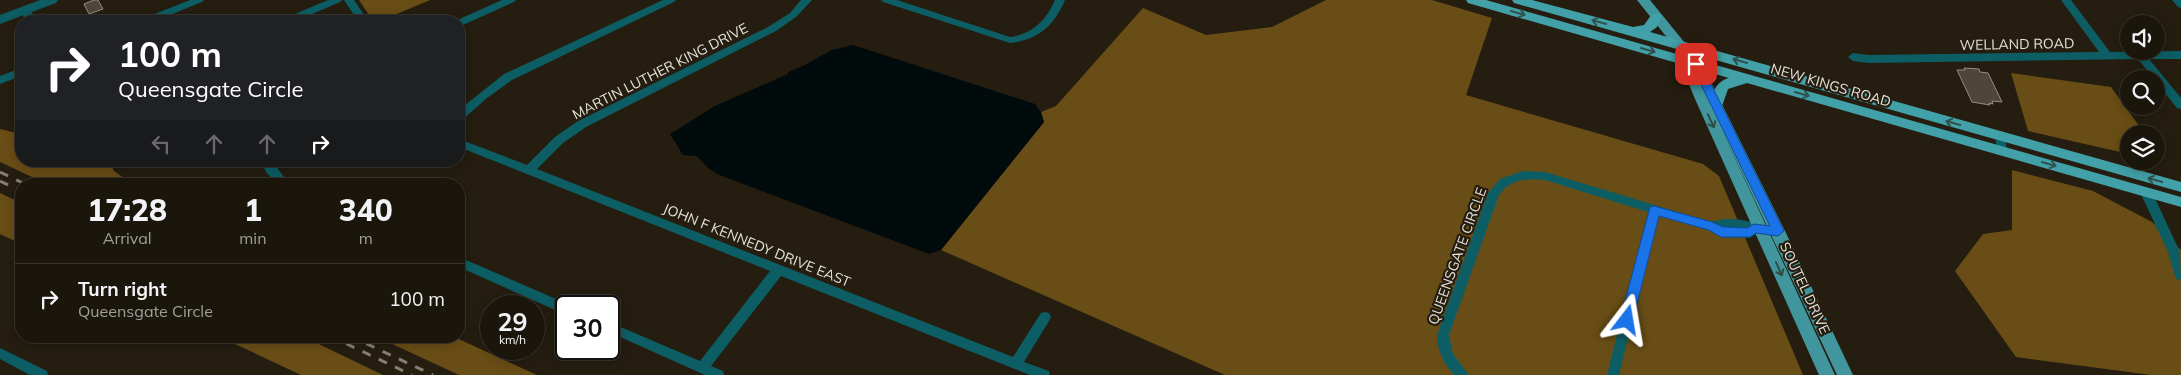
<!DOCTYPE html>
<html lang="en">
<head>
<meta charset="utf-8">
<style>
  body { margin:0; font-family:Mulish,sans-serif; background:#241f15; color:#f1f3f6; height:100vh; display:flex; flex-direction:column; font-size:19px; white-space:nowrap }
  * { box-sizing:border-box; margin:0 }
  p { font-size:16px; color:#a09f9d }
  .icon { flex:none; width:28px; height:28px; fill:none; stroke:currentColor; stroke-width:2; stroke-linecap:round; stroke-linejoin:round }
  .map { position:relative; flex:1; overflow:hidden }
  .panel { position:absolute; left:15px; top:178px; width:450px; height:165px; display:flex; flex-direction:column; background:#1b160c; border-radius:20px; box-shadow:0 2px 12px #0003,0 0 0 1px #39352d }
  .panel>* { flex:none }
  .guide { position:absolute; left:15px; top:15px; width:450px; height:152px; border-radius:20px; box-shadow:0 2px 12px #0003,0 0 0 1px #39352d; background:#202124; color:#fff; overflow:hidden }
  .fabs { position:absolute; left:2120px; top:15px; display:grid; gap:10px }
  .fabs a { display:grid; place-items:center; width:45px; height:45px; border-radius:50%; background:#1b160c; box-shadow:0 2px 12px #0003,0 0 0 1px #39352d; font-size:25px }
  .speed { position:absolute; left:480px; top:295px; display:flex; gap:10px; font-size:25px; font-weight:700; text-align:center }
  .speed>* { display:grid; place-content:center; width:65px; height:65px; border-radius:50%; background:#1b160c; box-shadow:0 2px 12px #0003,0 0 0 1px #39352d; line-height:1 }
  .speed small { font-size:12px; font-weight:400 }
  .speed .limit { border:2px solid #111; border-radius:8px; background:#fff; color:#111 }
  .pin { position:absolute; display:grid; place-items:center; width:42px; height:42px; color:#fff; margin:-21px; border-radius:10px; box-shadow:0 2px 8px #0006 }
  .me { position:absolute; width:55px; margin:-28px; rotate:14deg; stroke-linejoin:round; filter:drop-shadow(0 0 4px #0008) }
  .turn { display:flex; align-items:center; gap:18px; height:105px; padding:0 20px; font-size:22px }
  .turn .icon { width:65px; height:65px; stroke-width:2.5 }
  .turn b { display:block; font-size:35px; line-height:42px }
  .lanes { display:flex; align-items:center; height:48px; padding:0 20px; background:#0003; justify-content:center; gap:25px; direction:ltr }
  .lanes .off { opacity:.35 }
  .eta { display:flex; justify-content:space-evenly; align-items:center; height:85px; text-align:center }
  .eta b { font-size:30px; font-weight:800; line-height:35px }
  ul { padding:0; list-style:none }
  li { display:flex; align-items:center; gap:15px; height:70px; padding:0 20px; border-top:1px solid #39352d }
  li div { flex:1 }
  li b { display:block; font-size:19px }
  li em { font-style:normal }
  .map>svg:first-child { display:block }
  .forest { fill:#694d16 }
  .water { fill:#010b0c }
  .building { fill:#4e4638; stroke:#968d7d }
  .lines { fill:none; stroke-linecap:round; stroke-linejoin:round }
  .minor { fill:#0c5e64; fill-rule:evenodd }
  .tertiary { fill:#0c5e64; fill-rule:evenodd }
  .primary { fill:#41959c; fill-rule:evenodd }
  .trunk { fill:#42a0a8; fill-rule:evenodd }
  .rail { stroke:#847e73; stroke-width:3; stroke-dasharray:9 9; stroke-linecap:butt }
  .oneway { stroke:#30514d }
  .oneway2 { stroke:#304d48 }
  .route { fill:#1a73e8; stroke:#114b97 }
  .labels { text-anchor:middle; stroke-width:4.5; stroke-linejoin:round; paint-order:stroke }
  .street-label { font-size:14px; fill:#e6e1d9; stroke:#241d10 }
</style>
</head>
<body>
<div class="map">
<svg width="2181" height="375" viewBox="0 0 2181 375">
  <rect width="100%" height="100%" fill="#241d10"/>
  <path class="forest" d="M359,0H430L380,21H373Z
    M1326,0H1432L1492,18L1466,95L1703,164L1719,176L1803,375H1225L941,250L1044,122L1041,112L1056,106L1143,8L1206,35L1272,27Z
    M2011,73L2111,87L2145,134H2129V154L2028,131Z
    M0,129L21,134V161H109L114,171L132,184H47L0,162Z
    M2012,170L2093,191L2152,222L2181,250V375H2151L2016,357L1955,271L1983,234L2012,230Z
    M0,193L21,203V244L0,234Z
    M218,336H302L383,375H301Z
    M375,336H452L537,375H459Z"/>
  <path class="water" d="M853,45L1035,104L1041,112L1044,122L941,250L929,254L717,174L707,167L697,156L683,155L670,134L715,106L788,74V72L803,66L832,50Z"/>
  <path class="building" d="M94,0H98L103,9L89,14L84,4Z
    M1964,68L1979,69L1980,72L1988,73L2002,102L1992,101L1993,104L1989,103L1990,105L1972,102L1957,70H1965Z"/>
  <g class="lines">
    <path class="minor" d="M190,0H204L202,2L155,21H141L142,19Z
      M328,0H342L340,2L296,21H282L283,19Z
      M344,0H354L368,21H358Z
      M502,0H516L514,2L463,25L459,26V21H455Z
      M663,0H676L674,2L512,80L487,98L463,119L459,120V110L504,74Z
      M801,0H812L796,17L776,31L586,127L563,143L537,169L1013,357L1041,313L1045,312L1049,313L1051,317L1049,321L1024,362L1049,371L1050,375H1030L781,276L711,366L723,371L724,375H705L609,332V322L700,361L770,271L459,147V139L527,165L555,137L578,121L768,27L790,13Z
      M881,0H897L1010,37C1033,34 1046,20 1055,0H1065C1054,26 1038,40 1010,43L883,2Z
      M2061,0H2071L2110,52L2181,51V59H2149L2181,98V109L2177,108L2156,82V79H2154L2138,59L1868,63L1853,61L1848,57L1853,53L1868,55L2099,52Z
      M2172,0H2181V8L2178,7Z
      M26,7L31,10L35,21H25L21,10Z
      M21,68V76L0,84V76Z
      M2000,132L2005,136L2007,151L2002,155L1997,151L1995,136Z
      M261,161H272L289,184H277L266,172Z
      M1523,171L1545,172L1711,222C1731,216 1746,220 1765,226L1767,229L1765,232L1757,233L1750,238L1721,237L1708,230L1658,215L1619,375H1607L1648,212L1545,180C1526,178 1511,179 1499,195L1449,335L1453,354L1469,375H1454C1444,364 1437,350 1437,335L1488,193L1500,179Z
      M2146,188L2150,189L2152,192L2180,252L2181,281L2177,279L2175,276L2168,252L2140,192L2142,189Z
      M459,257L570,305L571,306H566V314L562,313L459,267Z
      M0,348L47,371L48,375H30L0,359Z"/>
    <path class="tertiary" d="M40,0H58L56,3L0,24V15Z"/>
    <path class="primary" d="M1637,0H1650L1702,64L1785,231L1853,375H1837L1721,128L1835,375H1819L1695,99L1676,52L1677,50Z"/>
    <path class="trunk" d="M1466,0H1486L2181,197V207L1747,83L1728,89L1721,109H1711L1710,106C1712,93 1715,82 1729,78L1468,3Z
      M1512,0H1532L1633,27L1644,25L1652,14H1660L1662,17L1657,27L1650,32L2181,182V192L1514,3Z"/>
    <path class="rail" d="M0,172L25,184
      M0,181L21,191
      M330,336L412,375
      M350,336L433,375"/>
  </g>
  <defs><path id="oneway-shaft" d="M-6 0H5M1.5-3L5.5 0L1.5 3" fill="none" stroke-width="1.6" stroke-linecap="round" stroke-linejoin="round" transform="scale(1.25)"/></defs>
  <g class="oneway">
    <use href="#oneway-shaft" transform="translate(1518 13) rotate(16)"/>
    <use href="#oneway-shaft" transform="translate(1599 22) rotate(-165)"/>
    <use href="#oneway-shaft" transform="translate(1648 50) rotate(16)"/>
    <use href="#oneway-shaft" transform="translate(1740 61) rotate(-164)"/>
    <use href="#oneway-shaft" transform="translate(1802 94) rotate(16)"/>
    <use href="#oneway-shaft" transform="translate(1953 123) rotate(-164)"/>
    <use href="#oneway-shaft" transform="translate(2049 164) rotate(16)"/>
    <use href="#oneway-shaft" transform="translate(2155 180) rotate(-164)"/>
  </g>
  <g class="oneway2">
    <use href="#oneway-shaft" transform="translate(1711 121) rotate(65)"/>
    <use href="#oneway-shaft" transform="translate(1779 269) rotate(66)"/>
  </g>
  <path class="route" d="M1696,60L1701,64L1784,231L1778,236L1756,233L1750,237H1721L1709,230L1659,216L1633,320L1631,324H1622L1620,320L1650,207L1654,206L1712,222L1723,227L1747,228L1754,224L1770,226L1691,64Z"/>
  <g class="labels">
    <g class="street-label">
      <text transform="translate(2017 44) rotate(-1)" y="5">WELLAND ROAD</text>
      <text transform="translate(660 71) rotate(-27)" y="5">MARTIN LUTHER KING DRIVE</text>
      <text transform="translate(1831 85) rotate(16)" y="5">NEW KINGS ROAD</text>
      <text transform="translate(757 245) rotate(22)" y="5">JOHN F KENNEDY DRIVE EAST</text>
      <text transform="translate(1457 256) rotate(-70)" y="5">QUEENSGATE CIRCLE</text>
      <text transform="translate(1805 288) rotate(65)" y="5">SOUTEL DRIVE</text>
    </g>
  </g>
</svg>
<div class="fabs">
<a><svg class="icon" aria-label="sound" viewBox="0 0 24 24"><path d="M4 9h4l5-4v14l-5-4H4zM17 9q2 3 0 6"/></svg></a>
<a><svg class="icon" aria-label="search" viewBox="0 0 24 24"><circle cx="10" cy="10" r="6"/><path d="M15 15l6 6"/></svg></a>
<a><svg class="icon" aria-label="layers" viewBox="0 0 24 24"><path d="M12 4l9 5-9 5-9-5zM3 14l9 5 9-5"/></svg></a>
</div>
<div class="speed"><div>29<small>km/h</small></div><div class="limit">30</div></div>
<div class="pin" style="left:1696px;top:64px;background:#d93025"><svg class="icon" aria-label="arrive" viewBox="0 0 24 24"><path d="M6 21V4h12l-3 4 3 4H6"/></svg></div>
<svg class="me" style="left:1627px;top:320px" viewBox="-20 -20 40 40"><path d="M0-17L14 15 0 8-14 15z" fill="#1a73e8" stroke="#fff" stroke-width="4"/></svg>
<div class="guide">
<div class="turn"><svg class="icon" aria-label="right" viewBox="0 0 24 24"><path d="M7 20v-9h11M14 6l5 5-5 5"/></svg><div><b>100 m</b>Queensgate Circle</div></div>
<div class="lanes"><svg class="icon off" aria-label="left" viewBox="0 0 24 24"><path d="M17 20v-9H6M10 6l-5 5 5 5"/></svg><svg class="icon off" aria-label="ahead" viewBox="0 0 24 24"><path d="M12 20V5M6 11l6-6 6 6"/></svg><svg class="icon off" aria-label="ahead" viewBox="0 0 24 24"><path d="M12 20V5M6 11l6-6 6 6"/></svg><svg class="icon" aria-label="right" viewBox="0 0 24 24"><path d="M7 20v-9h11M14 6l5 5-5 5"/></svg></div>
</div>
<section class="panel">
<div class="eta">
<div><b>17:28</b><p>Arrival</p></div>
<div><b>1</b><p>min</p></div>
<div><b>340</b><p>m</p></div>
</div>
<ul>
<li><svg class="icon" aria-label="right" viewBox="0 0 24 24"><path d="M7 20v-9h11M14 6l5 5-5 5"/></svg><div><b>Turn right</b><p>Queensgate Circle</p></div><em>100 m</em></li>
</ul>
</section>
</div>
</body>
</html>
